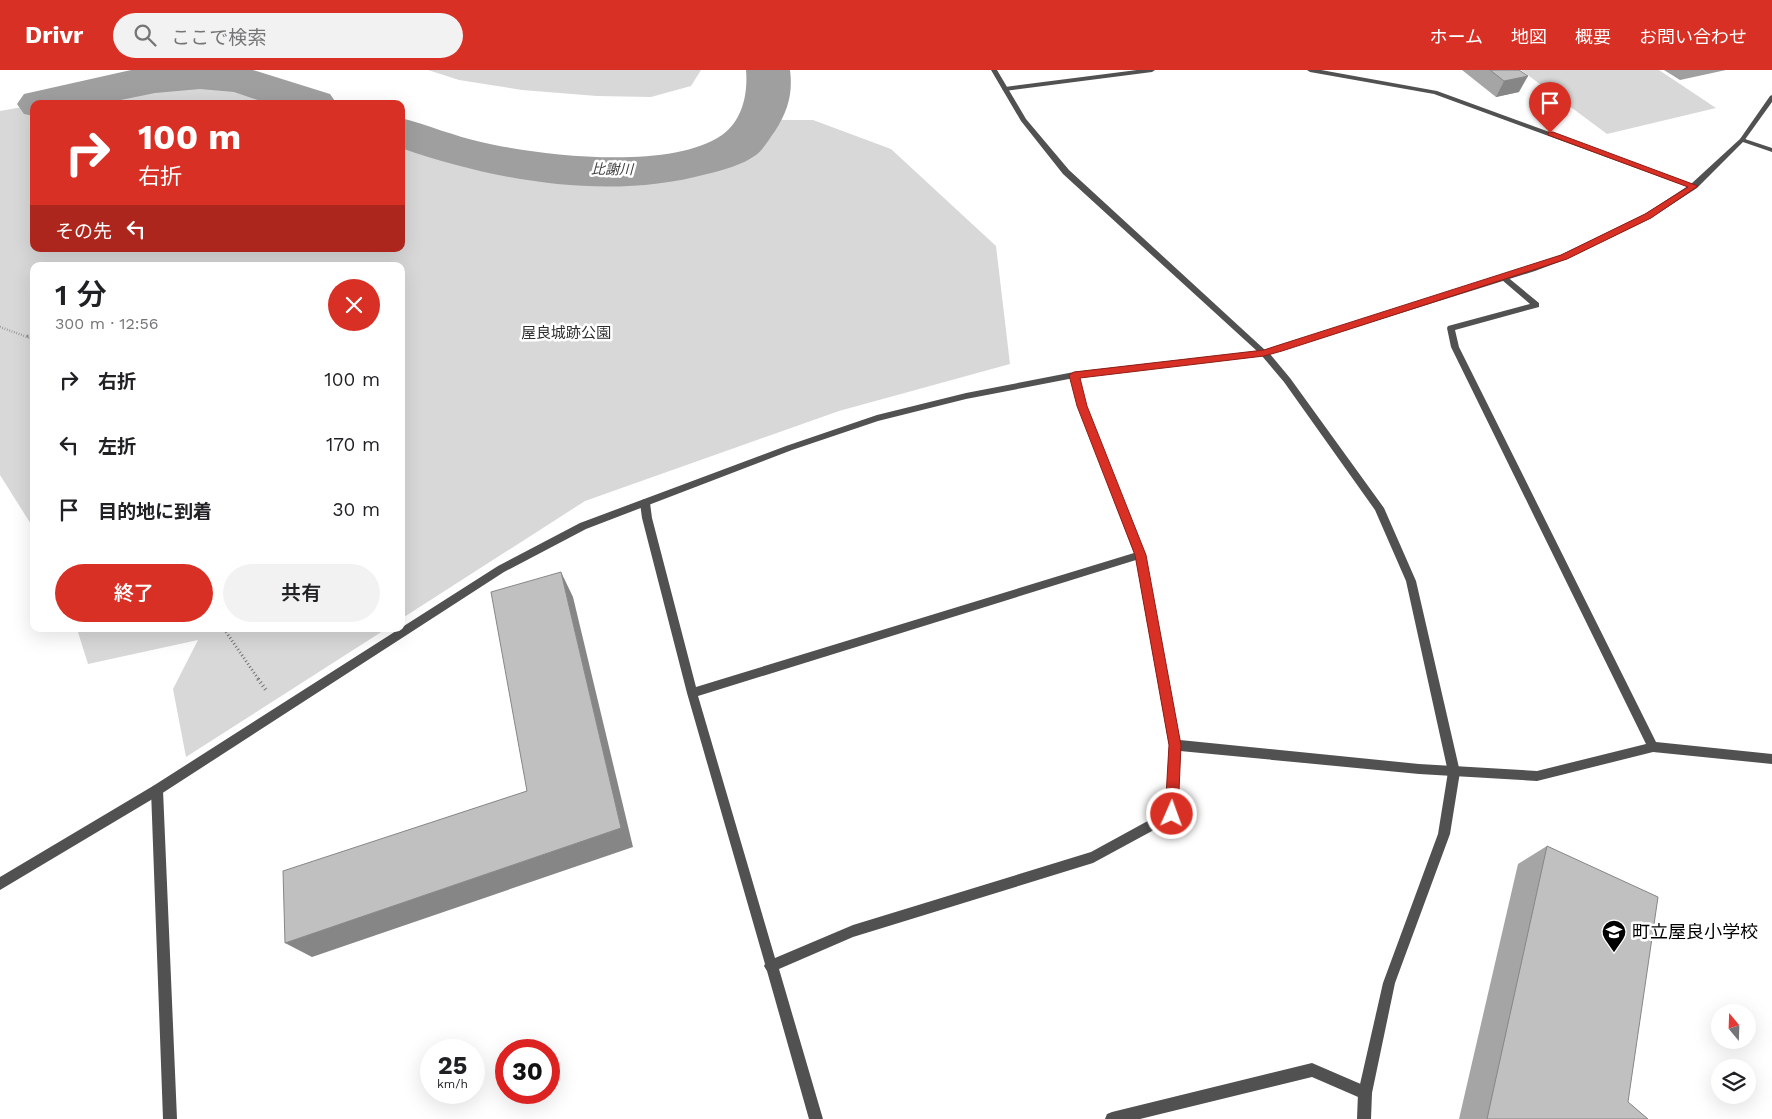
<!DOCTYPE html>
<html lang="ja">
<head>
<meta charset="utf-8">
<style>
  body { margin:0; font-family:"Work Sans","Noto Sans JP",sans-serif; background:#f2f2f2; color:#202124; height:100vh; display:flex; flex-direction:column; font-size:19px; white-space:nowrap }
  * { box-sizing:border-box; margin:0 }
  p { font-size:16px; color:#757577 }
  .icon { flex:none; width:28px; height:28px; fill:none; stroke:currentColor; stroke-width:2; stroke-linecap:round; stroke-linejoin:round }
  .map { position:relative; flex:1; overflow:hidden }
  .side { position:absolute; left:30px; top:192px; width:375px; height:370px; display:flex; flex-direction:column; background:#fff; border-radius:10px; box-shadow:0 5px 20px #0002 }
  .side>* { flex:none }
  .hud { position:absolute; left:30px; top:30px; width:375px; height:152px; border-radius:10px; box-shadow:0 5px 20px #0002; background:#d93025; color:#fff; overflow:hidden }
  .needle { width:32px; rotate:341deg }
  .controls { position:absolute; left:1711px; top:934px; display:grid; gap:10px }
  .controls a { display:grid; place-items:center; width:45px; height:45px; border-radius:50%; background:#fff; box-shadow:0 5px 20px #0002; font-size:25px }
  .speed { position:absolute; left:420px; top:969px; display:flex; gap:10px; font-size:25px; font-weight:700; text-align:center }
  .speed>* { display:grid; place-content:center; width:65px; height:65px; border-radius:50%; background:#fff; box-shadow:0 5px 20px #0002; line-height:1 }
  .speed small { font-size:12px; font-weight:400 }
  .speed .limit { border:8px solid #d22; background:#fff; color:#111 }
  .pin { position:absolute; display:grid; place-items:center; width:42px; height:42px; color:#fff; margin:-51px -21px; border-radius:50% 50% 50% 0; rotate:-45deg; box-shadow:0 0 5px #0007 }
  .pin .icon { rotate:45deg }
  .me { position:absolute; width:55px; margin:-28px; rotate:2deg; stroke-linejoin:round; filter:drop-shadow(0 0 4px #0008) }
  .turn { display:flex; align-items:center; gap:18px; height:105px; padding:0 25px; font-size:22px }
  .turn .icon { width:65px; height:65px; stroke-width:2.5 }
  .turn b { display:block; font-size:35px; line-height:42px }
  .then { display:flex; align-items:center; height:48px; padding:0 25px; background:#0003; gap:10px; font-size:19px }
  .round { display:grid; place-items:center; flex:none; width:52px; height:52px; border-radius:26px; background:#f2f2f2 }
  .head { display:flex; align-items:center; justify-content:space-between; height:85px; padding:0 25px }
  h1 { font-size:30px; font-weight:600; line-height:38px }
  .primary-button { display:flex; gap:10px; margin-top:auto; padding:10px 25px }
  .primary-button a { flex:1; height:58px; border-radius:30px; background:#d93025; color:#fff; font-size:20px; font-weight:600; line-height:58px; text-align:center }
  .primary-button a+a { background:#f2f2f2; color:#202124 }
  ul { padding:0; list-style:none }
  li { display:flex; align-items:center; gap:15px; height:65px; padding:0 25px }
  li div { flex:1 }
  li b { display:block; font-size:19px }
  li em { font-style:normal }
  header { display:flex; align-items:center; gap:30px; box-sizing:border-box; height:70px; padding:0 25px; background:#d93025; color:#fff }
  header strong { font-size:24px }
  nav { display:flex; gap:28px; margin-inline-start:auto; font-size:18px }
  .search { width:350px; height:45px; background:#f2f2f2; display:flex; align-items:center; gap:12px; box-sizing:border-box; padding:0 18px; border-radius:28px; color:#757577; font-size:19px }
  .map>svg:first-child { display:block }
  .green { fill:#d8d8d8 }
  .water { fill:#9f9f9f }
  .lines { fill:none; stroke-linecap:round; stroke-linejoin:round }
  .river { fill:#9f9f9f; fill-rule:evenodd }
  .path-far2 { stroke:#737373; stroke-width:2.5; stroke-dasharray:0.5 2; stroke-linecap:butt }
  .path-far1 { stroke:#737373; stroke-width:3; stroke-dasharray:1 2.5; stroke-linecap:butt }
  .path { stroke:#737373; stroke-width:4; stroke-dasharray:1 3; stroke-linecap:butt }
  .service { fill:#515151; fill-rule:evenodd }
  .minor { fill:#515151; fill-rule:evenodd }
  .tertiary { fill:#515151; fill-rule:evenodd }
  .wall { fill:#a5a5a5 }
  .shaded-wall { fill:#868686 }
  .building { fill:#c0c0c0; stroke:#868686 }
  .route { fill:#d93025; stroke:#8d1f18 }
  .labels { text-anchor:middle; stroke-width:5; stroke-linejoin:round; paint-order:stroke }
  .far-water-label { font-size:14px; font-style:italic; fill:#404040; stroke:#fff }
  .park-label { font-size:15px; fill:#2f2f2f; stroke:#fff }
  .near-poi-label { font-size:18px; fill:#000; stroke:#fff; text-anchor:start }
</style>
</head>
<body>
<header>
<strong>Drivr</strong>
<div class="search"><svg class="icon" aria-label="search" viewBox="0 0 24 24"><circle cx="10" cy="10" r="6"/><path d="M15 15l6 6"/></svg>ここで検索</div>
<nav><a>ホーム</a><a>地図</a><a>概要</a><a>お問い合わせ</a></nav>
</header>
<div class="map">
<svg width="1772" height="1049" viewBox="0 0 1772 1049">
  <rect width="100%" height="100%" fill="#fff"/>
  <path class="green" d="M428,0H701L691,16L651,27L597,26L522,20L459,10Z
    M1521,0H1659L1716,38L1607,64Z
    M195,6L249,12L315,34H40L144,12Z
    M34,35V179H401V62L563,98L677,97L738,76L761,50H813L891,79L996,176L1010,294L839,341L585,431L401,549V196H34V459L0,405V41Z
    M77,559H386L186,687L173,619L198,570L88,594Z"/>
  <path class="water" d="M1664,0H1726L1680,10Z"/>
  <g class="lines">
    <path class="river" d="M131,0H253L330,24L337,34H269L234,22L200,19L155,23L101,34H34V46L24,44L17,34L24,24Z
      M746,0H790C793,23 788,41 775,61C769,69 764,79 756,85C742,95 724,100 707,104C608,131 496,111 401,78V48C428,55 454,66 481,72C541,86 670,101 722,65C743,50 748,23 746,0Z"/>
    <path class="path-far2" d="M0,257L30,268"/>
    <path class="path-far1" d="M27,266L34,269
      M224,559L259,610"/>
    <path class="path" d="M258,609L266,620"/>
    <path class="service" d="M1307,0H1321L1437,21L1698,116L1691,118L1434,24L1310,2Z
      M1742,68L1772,78V82L1740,71V69Z"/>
    <path class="minor" d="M1137,0H1155L1152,2L1005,21L1002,19L1005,17Z
      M1505,205L1539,233V237L1455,260L1459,277L1656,672L1772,684V694L1653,682L1537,711L1419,704L1180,681L1178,744L1176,748L1093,793L853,867L779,899L823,1049H809L767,901L764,896L765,894L687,623L642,448L640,433L642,430L645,429L650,433L652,448L696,617L1134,483L1078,336L1070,305L1074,302L1078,305L1086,336L1145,485L1180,670L1419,694L1537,701L1646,674L1451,277L1447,258L1448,256L1530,234L1502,210L1501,208ZM1136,490L1169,675L1166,741L1091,782L853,855L775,888L698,626Z
      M157,715L161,716L163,720L177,1049H163L151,720L153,716Z
      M1312,993L1370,1018L1372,1023L1370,1028L1365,1030L1312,1007L1140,1049H1105L1107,1044L1112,1042Z"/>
    <path class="tertiary" d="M991,0H997L1026,49L1069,100L1265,280L1529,197L1561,185L1645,144L1691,114L1740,69L1770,26L1772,25V32L1744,71L1697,118L1651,148L1567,189L1535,201L1270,284L1290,308L1384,438L1416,511L1460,702L1450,764L1395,913L1372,1023L1371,1049H1357L1358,1023L1383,913L1438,764L1448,702L1406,511L1375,440L1284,312L1262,286L1074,308L966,329L878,351L792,380L586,459L504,502L161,724L0,820V807L153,716L498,496L580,453L786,376L877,345L966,323L1074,302L1257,281L1063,104L1021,51Z"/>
  </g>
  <path class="wall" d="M1462,0H1519V22L1496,27Z
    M1547,776L1628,1032L1648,1049H1459L1518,794Z"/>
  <path class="shaded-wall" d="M1528,6L1519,22L1496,27L1504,11Z
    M561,502L573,527L633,777L312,887L285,873L621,758Z"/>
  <path class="building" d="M1490,0H1519L1528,6L1504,11Z
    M561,502L621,758L285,873L283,801L527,721L491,522Z
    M1547,776L1658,827L1628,1032L1648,1049H1487Z"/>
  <path class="route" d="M1548,62H1553L1698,116L1651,148L1567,189L1282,281L1264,286L1080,308L1087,336L1146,485L1181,675L1178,744L1176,748L1172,750L1167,748L1165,744L1169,675L1135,485L1077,336L1069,305L1074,302L1264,280L1276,276L1561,185L1645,144L1688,117L1548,65Z"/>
  <defs>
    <symbol id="school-pin" viewBox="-11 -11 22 30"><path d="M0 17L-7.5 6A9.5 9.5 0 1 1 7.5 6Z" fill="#000" stroke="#fff"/><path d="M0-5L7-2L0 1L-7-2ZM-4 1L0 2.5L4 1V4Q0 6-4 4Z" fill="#fff"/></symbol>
  </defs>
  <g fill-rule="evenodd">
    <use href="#school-pin" x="1600" y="848" width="28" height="38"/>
  </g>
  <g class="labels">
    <g class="far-water-label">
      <text transform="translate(612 99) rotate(1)" y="5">比謝川</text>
    </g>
    <g class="park-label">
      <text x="566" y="268">屋良城跡公園</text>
    </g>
    <g class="near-poi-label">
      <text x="1632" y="868">町立屋良小学校</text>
    </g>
  </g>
</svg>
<div class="controls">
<a><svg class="needle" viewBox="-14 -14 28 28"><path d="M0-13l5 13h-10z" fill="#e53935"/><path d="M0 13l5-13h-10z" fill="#757577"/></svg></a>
<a><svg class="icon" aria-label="layers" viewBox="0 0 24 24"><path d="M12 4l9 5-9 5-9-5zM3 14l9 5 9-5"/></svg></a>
</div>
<div class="speed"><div>25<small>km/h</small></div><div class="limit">30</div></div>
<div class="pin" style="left:1550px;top:63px;background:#d93025"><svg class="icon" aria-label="arrive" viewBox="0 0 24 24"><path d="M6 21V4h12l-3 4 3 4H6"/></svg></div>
<svg class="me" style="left:1172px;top:744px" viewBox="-20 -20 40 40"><circle r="17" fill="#d93025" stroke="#fff" stroke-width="3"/><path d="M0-11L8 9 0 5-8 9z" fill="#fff"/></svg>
<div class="hud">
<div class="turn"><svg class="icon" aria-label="right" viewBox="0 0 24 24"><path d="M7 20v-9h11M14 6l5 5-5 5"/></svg><div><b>100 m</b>右折</div></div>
<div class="then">その先<svg class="icon" aria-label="left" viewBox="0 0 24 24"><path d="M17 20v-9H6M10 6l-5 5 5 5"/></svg></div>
</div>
<section class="side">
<div class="head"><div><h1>1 分</h1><p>300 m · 12:56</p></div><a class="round" style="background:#d93025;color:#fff"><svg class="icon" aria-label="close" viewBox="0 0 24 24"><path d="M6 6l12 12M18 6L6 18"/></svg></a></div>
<ul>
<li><svg class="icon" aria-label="right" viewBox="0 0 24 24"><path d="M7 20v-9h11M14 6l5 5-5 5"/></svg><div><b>右折</b></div><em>100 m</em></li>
<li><svg class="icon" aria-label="left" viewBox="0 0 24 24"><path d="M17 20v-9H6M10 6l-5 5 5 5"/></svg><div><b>左折</b></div><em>170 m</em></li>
<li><svg class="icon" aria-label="arrive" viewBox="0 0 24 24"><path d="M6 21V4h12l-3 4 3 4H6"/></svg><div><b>目的地に到着</b></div><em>30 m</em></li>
</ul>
<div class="primary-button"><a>終了</a><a>共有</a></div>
</section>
</div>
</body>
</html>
